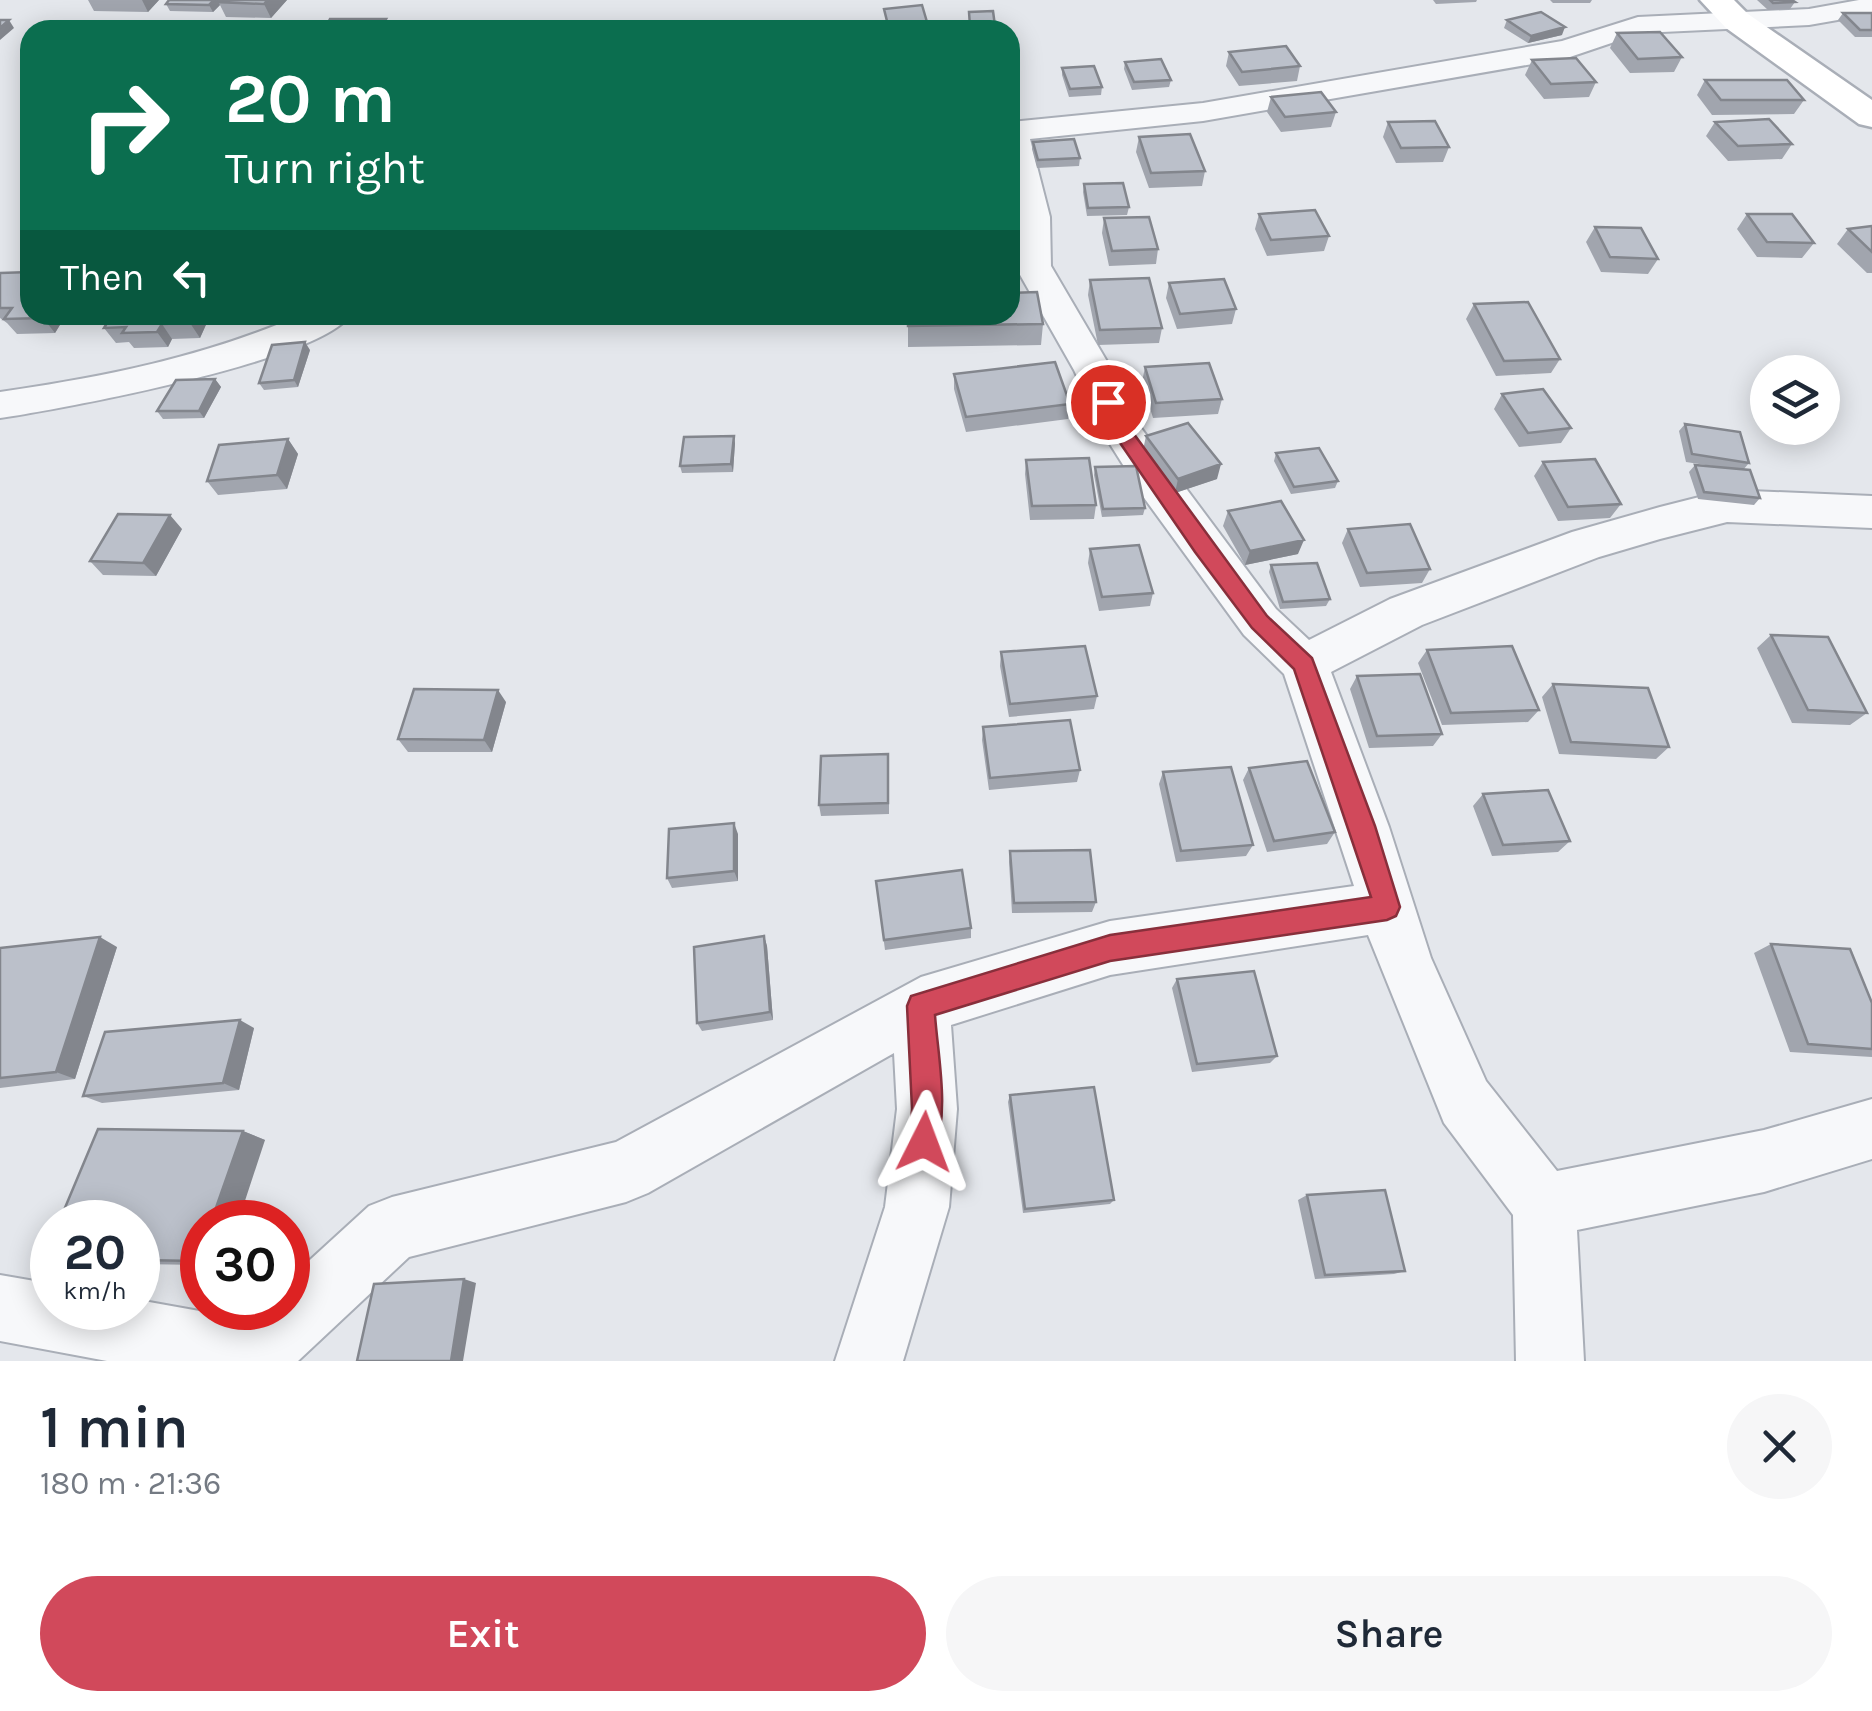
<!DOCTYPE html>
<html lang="en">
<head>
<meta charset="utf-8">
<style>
  body { margin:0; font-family:Karla,sans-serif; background:#f6f6f7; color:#1f2937; height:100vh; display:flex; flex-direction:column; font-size:38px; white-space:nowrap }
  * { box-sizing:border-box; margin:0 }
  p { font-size:32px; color:#747a83 }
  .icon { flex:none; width:55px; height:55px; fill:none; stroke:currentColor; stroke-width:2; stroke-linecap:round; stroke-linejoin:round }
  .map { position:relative; height:1361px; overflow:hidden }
  .side { display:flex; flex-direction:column; background:#fff; flex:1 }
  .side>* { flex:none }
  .banner { position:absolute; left:20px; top:20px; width:1000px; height:305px; border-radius:30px; box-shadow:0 5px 25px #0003; background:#0b6e4f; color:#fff; overflow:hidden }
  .tools { position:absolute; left:1750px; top:355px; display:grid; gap:20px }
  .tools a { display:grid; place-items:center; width:90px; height:90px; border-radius:50%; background:#fff; box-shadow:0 5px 25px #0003; font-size:50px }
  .speed { position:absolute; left:30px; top:1200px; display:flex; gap:20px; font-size:50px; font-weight:700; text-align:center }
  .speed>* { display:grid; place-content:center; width:130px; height:130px; border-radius:50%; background:#fff; box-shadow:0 5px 25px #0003; line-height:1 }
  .speed small { font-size:25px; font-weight:400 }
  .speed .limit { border:15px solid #d22; background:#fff; color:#111 }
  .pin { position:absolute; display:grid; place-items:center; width:85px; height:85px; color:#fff; margin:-42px; border:5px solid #fff; border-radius:50%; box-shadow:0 2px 10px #0007 }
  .me { position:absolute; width:110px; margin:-55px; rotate:3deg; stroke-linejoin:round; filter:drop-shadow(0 0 8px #0008) }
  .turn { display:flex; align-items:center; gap:35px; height:210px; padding:0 40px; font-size:45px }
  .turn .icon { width:130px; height:130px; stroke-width:2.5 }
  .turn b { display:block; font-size:70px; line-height:85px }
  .then { display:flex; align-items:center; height:95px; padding:0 40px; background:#0003; gap:20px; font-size:38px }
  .round { display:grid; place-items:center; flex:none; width:105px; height:105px; border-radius:52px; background:#f6f6f7 }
  .summary { display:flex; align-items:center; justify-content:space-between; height:170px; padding:0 40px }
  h1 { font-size:60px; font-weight:600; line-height:75px }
  .cta { display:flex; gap:20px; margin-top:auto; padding:20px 40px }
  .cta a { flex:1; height:115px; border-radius:60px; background:#d1495b; color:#fff; font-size:40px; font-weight:600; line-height:115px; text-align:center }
  .cta a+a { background:#f6f6f7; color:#1f2937 }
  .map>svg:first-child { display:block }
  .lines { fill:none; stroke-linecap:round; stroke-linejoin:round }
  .street-casing { stroke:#a9aeb7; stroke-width:4 }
  .secondary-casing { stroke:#a9aeb7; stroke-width:5 }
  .street { fill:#f7f8fa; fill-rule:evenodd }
  .secondary { fill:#fff; fill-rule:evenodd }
  .wall { fill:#a1a5ae }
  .shaded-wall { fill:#83868d }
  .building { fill:#bbc0ca; stroke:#83868d; stroke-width:2.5 }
  .route { fill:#d1495b; stroke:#882f3b; stroke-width:2.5 }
</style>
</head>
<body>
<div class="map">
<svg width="1872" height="1361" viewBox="0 0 1872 1361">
  <rect width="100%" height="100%" fill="#e4e7ec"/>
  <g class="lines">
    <defs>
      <path id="street" d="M1859,0H1872V14L1809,25L1641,33L1567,58L1203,121L1030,139L1050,217L1051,266L1112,370L1141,428L1276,609L1309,640L1390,599L1572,532L1660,507L1727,490L1872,496V528L1727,522L1660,539L1599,557L1422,625L1331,672L1389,827L1431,958L1486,1081L1557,1171L1764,1130L1872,1099V1159L1764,1192L1577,1230L1584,1361H1516L1513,1215L1444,1123L1368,935L1110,975L951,1025L957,1109L949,1207L903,1361H835L885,1207L897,1109L894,1053L648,1193L626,1202L409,1257L298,1361H107L0,1341V1275L52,1284V1308H138V1300L244,1319L257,1308H288V1280L369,1206L392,1197L616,1142L921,977L1110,921L1354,886L1284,674L1244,635L1142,495L1103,433L1074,370L1015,266L1010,122L1203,103L1562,41L1638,17L1809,9Z
        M300,315H350C321,361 61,409 0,418V392C103,377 205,357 300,315Z"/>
      <path id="secondary" d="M1700,0H1734L1748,14L1872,100V127L1859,124L1726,28Z"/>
    </defs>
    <use href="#street" class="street-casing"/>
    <use href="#secondary" class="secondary-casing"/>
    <use href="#street" class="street"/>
    <use href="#secondary" class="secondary"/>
  </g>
  <path class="wall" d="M88,0H159L148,12L94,11Z
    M169,0H287L271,18L226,17L220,5L213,12L170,11L166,4Z
    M1433,0H1477L1476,2L1436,4Z
    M1550,0H1592L1590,3H1553Z
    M1757,0H1792L1795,2L1790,9L1768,10Z
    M884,9L927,22V29L888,30Z
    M993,11L995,30H970L969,12Z
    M1843,13H1872V37H1855L1838,20Z
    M1507,20L1562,35L1528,43L1504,28Z
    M1617,33L1682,57L1674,72L1630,73L1610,48Z
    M1229,52L1300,66L1297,81L1239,86L1226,66Z
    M1532,60L1596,82L1589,97L1544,99L1525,75Z
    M1125,62L1171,80L1169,87L1132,90L1124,69Z
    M1062,68L1102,87L1101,95L1069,97L1062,75Z
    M1705,80L1804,100L1794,114L1712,115L1697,95Z
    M1271,97L1336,112L1331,127L1281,132L1267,112Z
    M1388,122L1449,147L1443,162L1396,163L1383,137Z
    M1715,122L1792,144L1782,159L1728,161L1706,136Z
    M1139,137L1205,171L1202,186L1149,188L1136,152Z
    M1033,142L1080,158L1079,166L1037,168L1032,149Z
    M1084,184L1129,207L1127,215L1087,216L1083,192Z
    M1259,214L1329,236L1324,251L1267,256L1255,229Z
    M1747,214L1814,243L1802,258L1757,257L1737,229Z
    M1104,218L1158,249L1156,264L1109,266L1102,233Z
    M1872,226V273H1867L1837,244L1848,229Z
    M1595,227L1658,259L1648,274L1601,272L1586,242Z
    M0,273L30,315H66L55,333L17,334L7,323L0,318Z
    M1090,280L1162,328L1159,343L1098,345L1088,295Z
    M1169,283L1236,309L1232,324L1177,329L1166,298Z
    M1474,304L1560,359L1551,373L1496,376L1466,319Z
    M105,315L209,318L200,338L172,339L168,347L134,348L129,342L116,343L104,328L109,320Z
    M526,315H587L586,318L529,322Z
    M908,315L1043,324L1041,345L908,347Z
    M310,350L298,387L264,390L259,383Z
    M1145,367L1222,399L1218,414L1153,418L1142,382Z
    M954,374L1070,404L1068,419L966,432L954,389Z
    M215,379L221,387L204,418L163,419L157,411Z
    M1502,394L1571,428L1561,443L1519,447L1494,409Z
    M1685,424L1749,463L1743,470L1760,498L1754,505L1698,499L1689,472L1695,465L1732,469L1686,462L1679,431Z
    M1146,436L1217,479L1175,493L1143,450Z
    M288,439L298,454L287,489L218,495L207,481Z
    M735,443L733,472L682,473L680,466Z
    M1276,453L1338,481L1335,488L1291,494L1274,461Z
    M1026,460L1096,505L1094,519L1030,520L1025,474Z
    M1543,462L1621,504L1610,518L1558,521L1534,476Z
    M1095,467L1145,508L1143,515L1102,517L1094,475Z
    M1228,511L1298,554L1245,565L1223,526Z
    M182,529L156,576L103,575L90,561Z
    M1348,529L1430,569L1422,583L1360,587L1342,543Z
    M1090,549L1153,593L1150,606L1099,611L1088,563Z
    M1271,565L1330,599L1326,606L1280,609L1269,572Z
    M1771,635L1867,713L1850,725L1792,723L1757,648Z
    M1427,650L1539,710L1528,722L1442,725L1418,663Z
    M1001,652L1097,696L1094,709L1009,717L1000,666Z
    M1357,676L1442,734L1433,746L1369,748L1350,689Z
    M1553,684L1669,747L1656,759L1559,754L1542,697Z
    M506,702L492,752H408L398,739Z
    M983,727L1080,770L1077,782L989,790L982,740Z
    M889,766V814L821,816L819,805Z
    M1249,768L1335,832L1327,844L1267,852L1243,780Z
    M1163,772L1253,845L1246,856L1176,862L1159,784Z
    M1483,794L1570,841L1558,852L1492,856L1473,806Z
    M738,834V881L672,888L667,878Z
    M1010,851L1096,902L1092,912L1012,913L1009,862Z
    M876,881L971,928V938L885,950Z
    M764,936L767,946L773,1020L702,1031L697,1023Z
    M1771,944L1872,1003V1057L1790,1052L1754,953Z
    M117,947L75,1079L0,1088V948Z
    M1177,979L1277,1056L1270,1063L1192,1072L1172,988Z
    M254,1028L239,1090L102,1103L83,1096Z
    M1010,1095L1114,1200L1110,1204L1023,1213L1008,1102Z
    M243,1131L265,1140L202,1222V1265L138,1264V1222Z
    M1307,1195L1405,1271L1394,1274L1315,1279L1298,1200Z"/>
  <path class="shaded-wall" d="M142,0H159L148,12Z
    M214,0H224L218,2L220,5L213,12L209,5Z
    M268,0H287L271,18L264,4Z
    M386,19L388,26L386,30H379Z
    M9,20L14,28L0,40V28Z
    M1565,27L1562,35L1528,43L1531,36Z
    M45,315H66L55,333L43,318Z
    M193,315H208L209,318L200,338L190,323Z
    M162,324L172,339L168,347L157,332Z
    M305,342L310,350L298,387L294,380Z
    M215,379L221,387L204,418L199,411Z
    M734,436L735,443L733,472L731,464Z
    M288,439L298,454L287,489L277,475Z
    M1221,464L1217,479L1175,493L1178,479Z
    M170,515L182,529L156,576L143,563Z
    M1304,540L1298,554L1245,565L1250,551Z
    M498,690L506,702L492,752L484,740Z
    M734,823L738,834V881L734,871Z
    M764,936L767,946L773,1020L770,1012Z
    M100,937L117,947L75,1079L56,1072Z
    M240,1020L254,1028L239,1090L223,1083Z
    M243,1131L265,1140L238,1222H211Z
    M464,1279L476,1283L463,1361H451Z"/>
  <path class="building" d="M169,0H214L209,5L166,4Z
    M220,0H268L264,4L218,2Z
    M1770,0H1792L1795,2L1773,3Z
    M922,5L927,22L888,25L884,9Z
    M993,11L995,26H970L969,12Z
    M1541,12L1565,27L1531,36L1507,20Z
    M1843,13H1872V30H1860Z
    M330,19H386L379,30H324Z
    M0,20H9L0,28Z
    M1660,32L1682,57L1638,59L1617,33Z
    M1286,46L1300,66L1242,72L1229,52Z
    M1576,58L1596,82L1551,84L1532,60Z
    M1161,59L1171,80L1134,82L1125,62Z
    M1094,66L1102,87L1070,89L1062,68Z
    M1705,80H1787L1804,100H1721Z
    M1321,92L1336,112L1285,117L1271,97Z
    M1769,119L1792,144L1738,146L1715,122Z
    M1435,121L1449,147L1401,148L1388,122Z
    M1190,134L1205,171L1151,173L1139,137Z
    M1074,139L1080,158L1038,160L1033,142Z
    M1123,183L1129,207L1088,208L1084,184Z
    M1315,210L1329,236L1271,240L1259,214Z
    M1747,214H1792L1814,243L1767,242Z
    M1149,217L1158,249L1112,251L1104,218Z
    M1872,226V252L1848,229Z
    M1595,227L1641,228L1658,259L1610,257Z
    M30,272V315H45L43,318L4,319L12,308H0V273Z
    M1149,278L1162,328L1100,330L1090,280Z
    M1224,279L1236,309L1180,314L1169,283Z
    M1037,292L1043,324L908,326V315H1010V293Z
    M1528,302L1560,359L1504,361L1474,304Z
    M105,315H193L190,323L162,324L157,332L122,333L126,327L104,328L112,315Z
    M305,342L294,380L259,383L272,345Z
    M1055,362L1070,404L966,417L954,374Z
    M1209,363L1222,399L1156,403L1145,367Z
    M215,379L199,411H157L176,380Z
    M1543,389L1571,428L1528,433L1502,394Z
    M1188,423L1221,464L1178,479L1146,436Z
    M1685,424L1740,432L1749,463L1692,454Z
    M734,436L731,464L680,466L684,437Z
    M288,439L277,475L207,481L219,445Z
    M1319,448L1338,481L1294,487L1276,453Z
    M1089,458L1096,505L1032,506L1026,460Z
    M1595,459L1621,504L1568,507L1543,462Z
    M1695,465L1750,470L1760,498L1704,492Z
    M1136,466L1145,508L1103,509L1095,467Z
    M1281,501L1304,540L1250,551L1228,511Z
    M118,514L170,515L143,563L90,561Z
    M1410,524L1430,569L1367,573L1348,529Z
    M1139,545L1153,593L1102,597L1090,549Z
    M1317,563L1330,599L1283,602L1271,565Z
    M1771,635L1828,637L1867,713L1808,710Z
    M1085,646L1097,696L1010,704L1001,652Z
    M1512,646L1539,710L1451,713L1427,650Z
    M1420,674L1442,734L1377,736L1357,676Z
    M1553,684L1648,688L1669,747L1571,742Z
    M414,689L498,690L484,740L398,739Z
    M1070,720L1080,770L990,778L983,727Z
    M888,754V803L819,805L821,756Z
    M1307,761L1335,832L1274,841L1249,768Z
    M1231,767L1253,845L1181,851L1163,772Z
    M1548,790L1570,841L1503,845L1483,794Z
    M734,823V871L667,878L669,829Z
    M1090,850L1096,902L1014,903L1010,851Z
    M962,870L971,928L884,940L876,881Z
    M764,936L770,1012L697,1023L694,947Z
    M100,937L56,1072L0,1078V948Z
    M1771,944L1850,949L1872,1003V1049L1808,1044Z
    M1254,971L1277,1056L1197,1064L1177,979Z
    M240,1020L223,1083L83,1096L105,1032Z
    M1094,1087L1114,1200L1025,1209L1010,1095Z
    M98,1129L243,1131L211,1222H202V1247L198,1261L138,1260V1222H59Z
    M1385,1190L1405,1271L1325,1275L1307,1195Z
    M52,1238V1258H44Z
    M464,1279L451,1361H357L374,1284Z"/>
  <path class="route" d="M1108,395L1114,397L1131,430L1267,616L1312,658L1375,826L1400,907L1396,916L1387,920L1110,961L935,1015C938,1057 950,1112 934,1152L924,1157L913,1152L909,1142L912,1109L907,1006L911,996L1110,935L1371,897L1294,669L1252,628L1195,552L1116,437L1098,402Z"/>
</svg>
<div class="tools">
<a><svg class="icon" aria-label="layers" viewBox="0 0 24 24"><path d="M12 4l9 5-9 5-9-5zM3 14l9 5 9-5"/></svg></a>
</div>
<div class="speed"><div>20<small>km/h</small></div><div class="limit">30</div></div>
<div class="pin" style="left:1108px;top:402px;background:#d93025"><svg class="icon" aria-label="arrive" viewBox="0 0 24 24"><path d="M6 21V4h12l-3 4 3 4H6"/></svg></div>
<svg class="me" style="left:924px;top:1142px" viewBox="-20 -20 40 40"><path d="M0-17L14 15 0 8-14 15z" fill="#d1495b" stroke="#fff" stroke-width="4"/></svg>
<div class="banner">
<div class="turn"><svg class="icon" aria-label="right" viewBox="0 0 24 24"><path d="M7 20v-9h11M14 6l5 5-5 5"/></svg><div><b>20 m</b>Turn right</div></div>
<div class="then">Then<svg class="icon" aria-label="left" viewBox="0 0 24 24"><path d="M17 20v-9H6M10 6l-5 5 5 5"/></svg></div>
</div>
</div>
<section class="side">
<div class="summary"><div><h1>1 min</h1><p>180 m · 21:36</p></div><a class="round"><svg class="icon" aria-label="close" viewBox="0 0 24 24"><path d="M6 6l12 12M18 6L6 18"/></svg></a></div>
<div class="cta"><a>Exit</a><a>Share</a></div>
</section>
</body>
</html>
